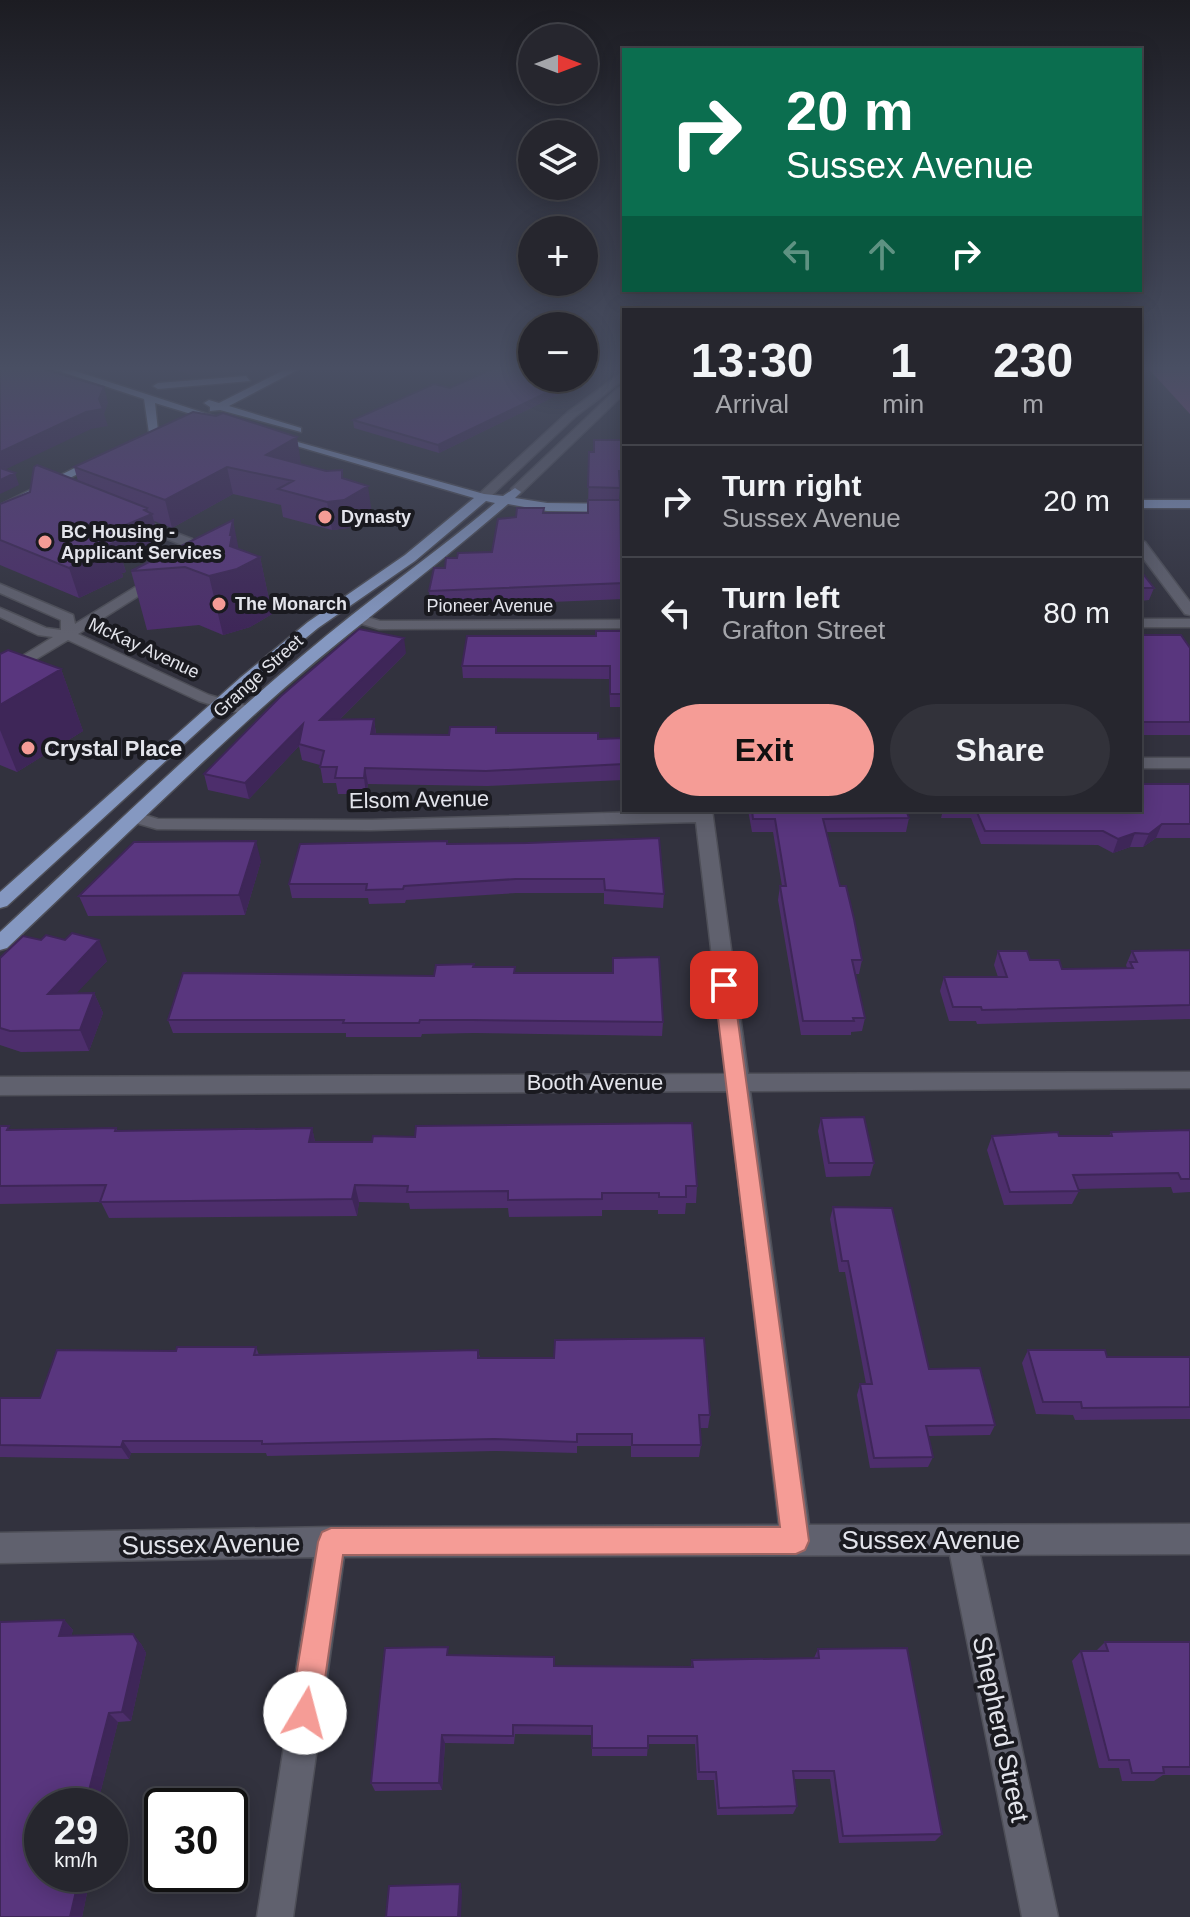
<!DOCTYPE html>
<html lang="en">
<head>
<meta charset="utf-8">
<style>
  body { margin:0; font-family:Arial,sans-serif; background:#32323a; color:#f1f3f6; height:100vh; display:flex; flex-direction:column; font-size:30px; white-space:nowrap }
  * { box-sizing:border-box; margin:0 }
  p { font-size:26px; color:#a4a5aa }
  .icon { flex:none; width:44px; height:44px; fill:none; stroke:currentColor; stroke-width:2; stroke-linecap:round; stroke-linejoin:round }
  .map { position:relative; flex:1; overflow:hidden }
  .side { position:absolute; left:622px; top:308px; width:520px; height:504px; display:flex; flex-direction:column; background:#26262e; border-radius:0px; box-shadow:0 4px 20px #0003,0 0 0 2px #42434a }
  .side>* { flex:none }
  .banner { position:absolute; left:622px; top:48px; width:520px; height:244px; border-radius:0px; box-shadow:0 4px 20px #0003,0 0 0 2px #42434a; background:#0b6e4f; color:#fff; overflow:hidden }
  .needle { width:52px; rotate:90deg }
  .controls { position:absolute; left:518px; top:24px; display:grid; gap:16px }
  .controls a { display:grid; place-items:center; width:80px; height:80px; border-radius:50%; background:#26262e; box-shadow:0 4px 20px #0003,0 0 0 2px #42434a; font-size:40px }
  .speed { position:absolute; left:24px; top:1788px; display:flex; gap:16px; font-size:40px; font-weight:700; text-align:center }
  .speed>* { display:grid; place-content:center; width:104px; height:104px; border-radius:50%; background:#26262e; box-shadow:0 4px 20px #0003,0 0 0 2px #42434a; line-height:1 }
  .speed small { font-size:20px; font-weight:400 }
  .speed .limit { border:4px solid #111; border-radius:12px; background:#fff; color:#111 }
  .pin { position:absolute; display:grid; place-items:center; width:68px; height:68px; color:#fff; margin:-34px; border-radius:16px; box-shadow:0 4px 12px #0006 }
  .me { position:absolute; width:88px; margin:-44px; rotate:8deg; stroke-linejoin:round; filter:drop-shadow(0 0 6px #0008) }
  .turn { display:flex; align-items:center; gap:28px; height:168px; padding:0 32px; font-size:36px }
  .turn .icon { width:104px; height:104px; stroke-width:2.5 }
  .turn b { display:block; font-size:56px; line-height:68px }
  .lanes { display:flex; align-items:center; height:76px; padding:0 32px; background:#0003; justify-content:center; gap:40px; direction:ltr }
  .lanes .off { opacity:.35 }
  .eta { display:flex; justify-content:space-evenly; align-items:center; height:136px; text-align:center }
  .eta b { font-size:48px; font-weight:800; line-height:56px }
  .cta { display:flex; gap:16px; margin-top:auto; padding:16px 32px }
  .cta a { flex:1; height:92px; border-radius:48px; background:#f59c96; color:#111; font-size:32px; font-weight:800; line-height:92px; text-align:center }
  .cta a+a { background:#32323a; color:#f1f3f6 }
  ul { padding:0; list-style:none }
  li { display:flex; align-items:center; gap:24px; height:112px; padding:0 32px; border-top:2px solid #42434a }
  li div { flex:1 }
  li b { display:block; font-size:30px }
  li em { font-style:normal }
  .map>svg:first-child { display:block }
  .green { fill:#79437f }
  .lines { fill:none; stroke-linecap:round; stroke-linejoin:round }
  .minor-casing { stroke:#4e4f58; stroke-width:3 }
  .major-casing { stroke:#4e4f58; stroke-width:3 }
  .minor { fill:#60616e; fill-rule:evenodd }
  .major { fill:#8598c1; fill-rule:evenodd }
  .wall { fill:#4d2e6c }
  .shaded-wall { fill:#3e2658 }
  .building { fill:#59367e; stroke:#3e2658; stroke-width:2 }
  .route { fill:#f59c96; stroke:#9f6562; stroke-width:2 }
  .poi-dot { fill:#f59c96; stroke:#1a1a20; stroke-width:3 }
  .labels { text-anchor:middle; stroke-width:8; stroke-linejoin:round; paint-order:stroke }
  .far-poi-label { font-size:18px; font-weight:bold; fill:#e3e4eb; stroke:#1a1a20; text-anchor:start }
  .far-street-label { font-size:18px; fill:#e3e4eb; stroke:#1a1a20 }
  .poi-label { font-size:22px; font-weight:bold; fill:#e3e4eb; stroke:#1a1a20; text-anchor:start }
  .street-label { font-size:22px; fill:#e3e4eb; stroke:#1a1a20 }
  .near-street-label { font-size:26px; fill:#e3e4eb; stroke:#1a1a20 }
</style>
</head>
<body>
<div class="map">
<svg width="1190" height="1917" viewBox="0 0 1190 1917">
  <rect width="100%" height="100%" fill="#32323e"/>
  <path class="green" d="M1146,366H1190V414Z"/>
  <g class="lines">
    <defs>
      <path id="minor" d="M624,371V379L576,416L487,500H479V494L568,412Z
        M624,387V394L519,495H511V489L618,388Z
        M132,516L192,539L193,542L182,545L128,523L126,520Z
        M1140,541L1145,542L1190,602V615L1185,614L1140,554Z
        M155,575L167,578L78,634L209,695L255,708V714L249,716L199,701L68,640L0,681V670L53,637L38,635L0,617V608L46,628L61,630V620L0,593V584L73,615L75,624Z
        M357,614L380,621L624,620V628L379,629L352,621V615Z
        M1140,619H1190V627H1140Z
        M1140,758H1190V768H1140Z
        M712,810L748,1074L1190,1072V1088L750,1091L809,1525L1190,1524V1554L980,1555L1058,1917H1022L950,1555L344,1557L293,1917H257L314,1557L0,1563V1533L331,1527L779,1525L728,1091L0,1095V1077L726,1074L696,822L371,830L157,829L129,821L126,817L135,812L158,819L371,820Z"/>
      <path id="major" d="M44,366H60L229,421L224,424L155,403L158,431L149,433L144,399Z
        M292,366H305L229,406L301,428V432L220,410L210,411V407L204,403L209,400L219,403Z
        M246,376L250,381L158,389L153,386L158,383Z
        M269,434L484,494L503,496L515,488L521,492L515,498L547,503L624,504V512L547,511L508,504C425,576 336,640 255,714C171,790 90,870 7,948L0,950V932C116,825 229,713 352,615C400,577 449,542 495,503L486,501L415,561L318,628L250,684L7,906L0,908V892L240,678L308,622L405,555L474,498L269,438Z
        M97,457L103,460L101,462L0,514V505Z
        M1140,500H1190V508H1140Z"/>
    </defs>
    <use href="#minor" class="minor-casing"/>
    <use href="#major" class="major-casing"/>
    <use href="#minor" class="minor"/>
    <use href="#major" class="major"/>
  </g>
  <path class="wall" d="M160,366H211L190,374Z
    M582,383L439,453L354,428L353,420Z
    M621,406H624V421L621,419Z
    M624,440V484H620L619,500L621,548H624V599L431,607L429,591L445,568L457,558L492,552L516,517L544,508V513H588L589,452H594Z
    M301,464L344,479L372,514L348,528L332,530L283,517L281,505L233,494L172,528L154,521L160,543L128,558L129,561L123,563L126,572L122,573L123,577L79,598L0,565V504L78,481L74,467Z
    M239,549L260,557L272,614L250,627L223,635L199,625L147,630L131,571Z
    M1140,570L1154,588L1149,600L1140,601Z
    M624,631V707H610L609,679L463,678L462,666L596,636Z
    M1140,635L1190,648V735H1140Z
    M406,653L339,720L374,719L376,734L449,735L496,727V733L598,739L624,738V780L487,786L368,784L366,794H338L336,783H323L320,765L302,760L299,746L249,799L208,790L204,774Z
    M0,654L61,669L83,731L17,772L0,765Z
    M1190,784V838H1156L1143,847H1130L1113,853L1098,845L981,844L971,818H941L943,810H1140Z
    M748,810H906L909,818L906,832H826L840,886L862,960L859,974H855L865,1018L862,1031L851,1032V1035H801L778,900L780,886H782L773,832H752Z
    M528,843L664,894L663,908L604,904V893H516L406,900L405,903L369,904L368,898H292L289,884L447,844Z
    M261,861L245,915L88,916L79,896Z
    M1190,950V1019L977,1024L976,1021H949L940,991L944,977H998L994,965L998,951L1062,969L1127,968L1126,965L1132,951Z
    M0,958L107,961L76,993H94L103,1013L89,1051L21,1052L0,1045Z
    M474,967H515V973H612L663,1022L662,1036L474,1033L422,1034L421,1037H346V1033H173L168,1020L434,976Z
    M821,1118L874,1163L870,1176L826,1177L818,1131Z
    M0,1126L11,1130L116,1128L118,1131L312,1128L315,1142L697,1186L696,1203H686L685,1214H658V1210H602V1216L509,1217L508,1208L410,1209L409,1203L359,1202L357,1216L109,1218L101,1202L0,1204Z
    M1190,1130V1192L1173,1193L1171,1187L1078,1189L1079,1191L1072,1204L1004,1205L987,1150L992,1136H1109L1111,1132Z
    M833,1207L929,1369L995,1425L990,1435L928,1436L933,1457L928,1467L870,1468L857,1395L860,1384H866L845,1272H839L830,1219Z
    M256,1347L259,1355L478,1350L480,1358L710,1415L708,1428H699L701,1445L699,1457H631V1446H577V1453L495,1451L267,1456L266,1453H131L129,1459L0,1457V1398H40L176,1351Z
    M1028,1350L1107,1357H1190V1419L1075,1420L1073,1415L1036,1414L1022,1363Z
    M64,1620L73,1630L71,1636L133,1634L141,1644L146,1653L131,1721L118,1722L97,1806H42V1874H91L82,1917H0V1622Z
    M1105,1642H1190V1775H1163L1154,1781H1122L1119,1768H1099L1072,1661L1081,1651H1096Z
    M818,1649L942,1834L935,1841L839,1843L830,1779H794L797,1806L793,1814L717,1815L714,1780H697L695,1744H648L647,1756H592V1735L515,1734L514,1744L445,1743L442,1790L375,1791L371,1783L450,1655L554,1657L555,1666L691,1667L692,1660L814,1658Z"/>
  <path class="shaded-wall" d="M188,366H211L190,374Z
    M590,366H604L584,376V369Z
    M575,378H582V383L439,453L438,445Z
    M104,387L108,403L104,414L108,426L91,429L0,472V452L99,399Z
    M297,437L301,464L277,478L266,455Z
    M227,467L233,494L172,528L165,500Z
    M342,470L346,498L368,486L372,514L348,528L332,530L327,502L342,478Z
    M15,473L19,485L0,494V480Z
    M147,508L149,515L152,514L160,543L128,558L129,561L123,563L126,572L122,573L123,577L79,598L69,568L106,537Z
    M233,520L242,566L260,557L272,614L250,627L223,635L209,576L230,546V535Z
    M404,638L406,653L323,736L320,720Z
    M61,669L83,731L17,772L0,730V705Z
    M374,719L376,735L371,734Z
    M303,724L299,746L249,799L245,783Z
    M365,768L368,784L366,794L364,778Z
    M1162,824L1156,838L1143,847L1149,834Z
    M1135,833L1130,847L1113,853L1118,839Z
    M256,841L261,861L245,915L239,895Z
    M99,940L107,961L57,1014L48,994Z
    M94,993L103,1013L89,1051L80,1030Z
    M312,1128L316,1146L309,1142Z
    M355,1185L359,1202L357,1216L352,1199Z
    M123,1441L131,1453L129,1459L121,1447Z
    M64,1620L73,1630L68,1646L59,1636Z
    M133,1634L141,1644L146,1653L131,1721L122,1712Z
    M109,1713L118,1722L97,1806H85Z
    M442,1735L445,1743L442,1790L439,1783Z
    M80,1874H91L82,1917H70Z
    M460,1884L462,1891L461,1917H458Z"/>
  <path class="building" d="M0,366H33L104,387L99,399L103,409L86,412L0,452Z
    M499,366H532V378H577L438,445L353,420L434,384L450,388Z
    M193,412L216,416L223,413L297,437L266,455L326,471L342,470V478L368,486L344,500L327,502L278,489L293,481L227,467L165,500L74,467Z
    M594,440H624V471H619L620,488L588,487L589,452H594Z
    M37,465L147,508L144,510L152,514L116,529L120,531L106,537L117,541L109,545L115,547L69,568L0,540V504L30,492L34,467Z
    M0,468L15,473L0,480Z
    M588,500H620L621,548H624V583L429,591L434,568H445L446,558H457L458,553L492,552L498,519L516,517L517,508H544L543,513H588Z
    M233,520L230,535H232L230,546L260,557L237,569L209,576L185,567L131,571Z
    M1140,570L1154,588H1140Z
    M359,629L404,638L320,720L374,719L371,734L449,735L450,727H496V733H598V739L624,738V764L486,771L365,768L364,778H335L337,767H320L324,751L299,744L303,724L245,783L204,774L281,696Z
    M596,631H624V694H610V666H462L467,636H596Z
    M1140,635H1181L1190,648V722H1140Z
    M8,650L61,669L0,705V654Z
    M1140,784H1190V824H1162L1149,834L1135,833L1118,839L1103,831H985L976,810H1140Z
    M752,810H906L909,818L823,819L840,886H846L854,919L862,960H852L865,1018H853L854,1021H803L780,886H786L775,819H753Z
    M659,838L664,894L605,890L604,879H516L404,886L403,889L366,890L367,884H289L300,844L447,841V844L528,843Z
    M256,841L239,895L79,896L134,842Z
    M72,933L99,940L48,994L94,993L80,1030L10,1031L0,1028V958L23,936L41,940L46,935L65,940Z
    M1190,950V1005L982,1010L981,1007H953L944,977H1007L998,951H1027L1030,960H1059L1062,969L1133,968L1130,962H1137L1132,951Z
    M659,957L663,1022L472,1020H420L419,1023H343L344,1020H168L183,973L434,976L436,965L474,964L473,967H515L514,973H613V958Z
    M864,1117L874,1163H829L821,1118Z
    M692,1123L697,1186H686V1197H659V1193H602V1199L508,1200V1191L407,1192L408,1186L355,1185L352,1199L100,1202L106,1185L0,1186V1126H9L7,1130L116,1128L115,1131L312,1128L309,1142H372L373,1136L415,1137L416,1126Z
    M1190,1130V1179H1181L1178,1173L1073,1175L1079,1191L1010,1192L992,1136L1058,1132L1059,1136H1112L1111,1132Z
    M833,1207L892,1208L929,1369L980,1368L995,1425L926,1426L933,1457L874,1458L860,1384H872L848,1261H842Z
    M704,1338L710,1415H699L701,1445H632V1434H577V1442L494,1439L262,1444V1441H123L121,1447L0,1445V1398H40L57,1350L176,1351L177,1347H256L254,1355L478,1350V1358H554L555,1340Z
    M1028,1350H1105L1107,1357H1190V1407L1082,1408L1081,1402H1043Z
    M64,1620L59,1636L133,1634L138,1643L122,1712L109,1713L85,1806H42V1874H80L70,1917H0V1622Z
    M1105,1642H1190V1767H1163L1164,1773H1132L1129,1760H1109L1081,1651H1108Z
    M448,1647L447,1655L554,1657V1666L693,1667L692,1660L819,1658L818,1649L907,1648L942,1834L843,1836L834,1771H793L797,1806L719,1808L716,1772H699L697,1736H648V1748H592V1726L513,1725V1736L442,1735L439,1783H371L385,1648Z
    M460,1884L458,1917H386L389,1886Z"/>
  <linearGradient id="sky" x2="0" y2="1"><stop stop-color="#1c1c22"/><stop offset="0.58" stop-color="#494f63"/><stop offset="1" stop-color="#494f63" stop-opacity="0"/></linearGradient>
  <rect width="1190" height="635" fill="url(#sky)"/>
  <path class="route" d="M724,978L733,985L809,1541L805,1550L796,1554L343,1555L320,1713L316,1724L305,1728L294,1724L290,1713L318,1542L322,1532L331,1528L780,1527L714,985Z"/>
  <g class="poi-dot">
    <circle cx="325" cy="517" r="8"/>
    <circle cx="45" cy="542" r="8"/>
    <circle cx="219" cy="604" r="8"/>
    <circle cx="28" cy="748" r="8"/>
  </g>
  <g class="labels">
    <g class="far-poi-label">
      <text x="341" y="523">Dynasty</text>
      <text x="61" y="538">BC Housing -<tspan x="61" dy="21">Applicant Services</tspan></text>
      <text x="235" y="610">The Monarch</text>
    </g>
    <g class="far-street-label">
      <text x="490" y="612">Pioneer Avenue</text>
      <text transform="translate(144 648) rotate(25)" y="6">McKay Avenue</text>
      <text transform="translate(258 676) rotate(-42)" y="6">Grange Street</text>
    </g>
    <g class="poi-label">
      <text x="44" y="756">Crystal Place</text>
    </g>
    <g class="street-label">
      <text transform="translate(419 799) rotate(-1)" y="8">Elsom Avenue</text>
      <text x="595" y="1090">Booth Avenue</text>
    </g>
    <g class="near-street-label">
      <text x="931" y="1549">Sussex Avenue</text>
      <text transform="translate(211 1544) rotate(-1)" y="9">Sussex Avenue</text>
      <text transform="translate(1001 1729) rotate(78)" y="9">Shepherd Street</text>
    </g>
  </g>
</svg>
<div class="controls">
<a><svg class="needle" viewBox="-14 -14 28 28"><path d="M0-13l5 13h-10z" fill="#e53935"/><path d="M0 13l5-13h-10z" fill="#a4a5aa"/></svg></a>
<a><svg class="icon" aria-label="layers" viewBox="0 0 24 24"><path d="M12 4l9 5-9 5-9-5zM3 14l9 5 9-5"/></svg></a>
<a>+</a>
<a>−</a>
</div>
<div class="speed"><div>29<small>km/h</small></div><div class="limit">30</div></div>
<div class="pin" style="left:724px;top:985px;background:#d93025"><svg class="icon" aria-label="arrive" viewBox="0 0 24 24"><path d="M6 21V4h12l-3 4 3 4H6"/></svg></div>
<svg class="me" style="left:305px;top:1713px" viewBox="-20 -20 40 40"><circle r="19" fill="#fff"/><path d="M0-13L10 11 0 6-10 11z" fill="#f59c96"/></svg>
<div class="banner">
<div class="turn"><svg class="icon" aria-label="right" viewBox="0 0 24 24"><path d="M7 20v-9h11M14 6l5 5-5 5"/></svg><div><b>20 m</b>Sussex Avenue</div></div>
<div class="lanes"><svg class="icon off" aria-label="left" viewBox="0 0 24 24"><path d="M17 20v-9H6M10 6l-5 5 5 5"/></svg><svg class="icon off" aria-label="ahead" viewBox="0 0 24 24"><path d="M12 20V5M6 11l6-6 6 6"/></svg><svg class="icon" aria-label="right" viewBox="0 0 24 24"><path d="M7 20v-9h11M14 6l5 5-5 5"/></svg></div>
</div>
<section class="side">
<div class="eta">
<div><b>13:30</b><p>Arrival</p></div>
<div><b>1</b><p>min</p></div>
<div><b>230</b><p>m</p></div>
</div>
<ul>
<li><svg class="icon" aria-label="right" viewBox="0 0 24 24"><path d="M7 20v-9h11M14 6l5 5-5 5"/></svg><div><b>Turn right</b><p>Sussex Avenue</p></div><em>20 m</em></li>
<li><svg class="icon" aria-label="left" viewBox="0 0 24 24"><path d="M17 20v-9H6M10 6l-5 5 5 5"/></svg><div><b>Turn left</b><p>Grafton Street</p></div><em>80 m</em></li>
</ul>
<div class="cta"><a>Exit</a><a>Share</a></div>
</section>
</div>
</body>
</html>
